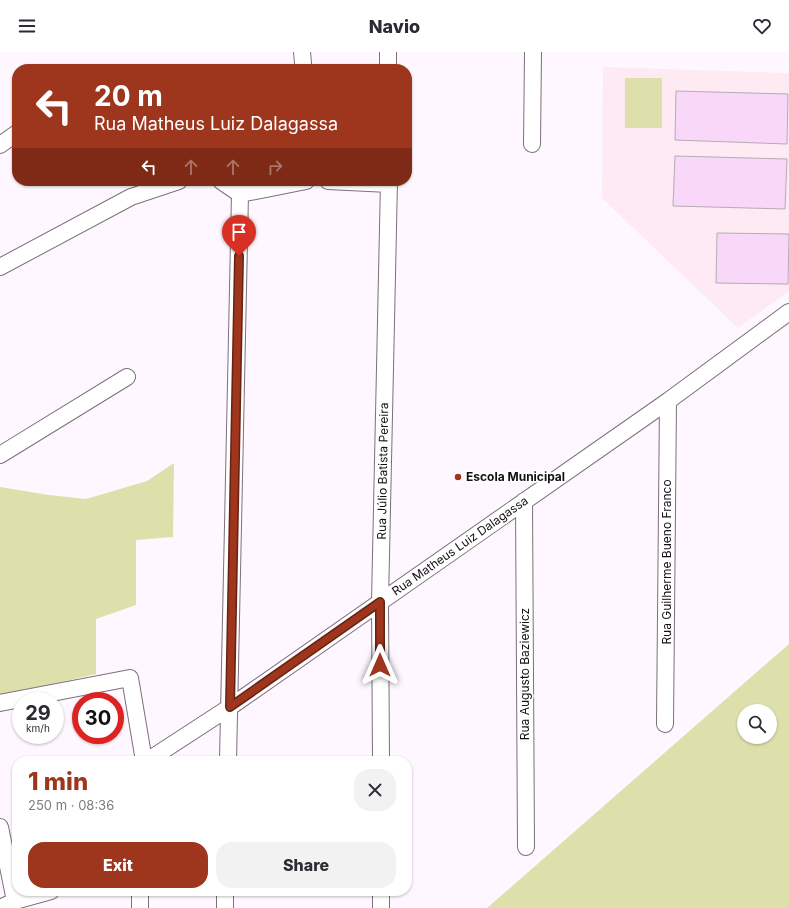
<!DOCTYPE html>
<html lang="en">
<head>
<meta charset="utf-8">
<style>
  body { margin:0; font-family:Inter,sans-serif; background:#f2f2f3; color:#2b2b33; height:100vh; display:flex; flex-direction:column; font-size:15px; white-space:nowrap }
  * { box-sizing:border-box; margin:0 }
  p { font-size:13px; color:#7c7c81 }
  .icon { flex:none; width:22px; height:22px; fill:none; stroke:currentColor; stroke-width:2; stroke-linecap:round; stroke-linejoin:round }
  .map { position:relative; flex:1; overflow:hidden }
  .sheet { position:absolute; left:12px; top:704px; width:400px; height:140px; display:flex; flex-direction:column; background:#fff; border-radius:16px; box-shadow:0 1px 3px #0004 }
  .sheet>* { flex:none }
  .top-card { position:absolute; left:12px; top:12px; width:400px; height:122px; border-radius:16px; box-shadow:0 1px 3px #0004; background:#9e351d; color:#fff; overflow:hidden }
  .fabs { position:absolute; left:737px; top:652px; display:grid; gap:8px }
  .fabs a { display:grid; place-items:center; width:40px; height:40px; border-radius:50%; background:#fff; box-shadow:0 1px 3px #0004; font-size:20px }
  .speed { position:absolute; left:12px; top:640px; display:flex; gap:8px; font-size:20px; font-weight:700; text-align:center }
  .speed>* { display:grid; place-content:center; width:52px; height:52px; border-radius:50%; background:#fff; box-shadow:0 1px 3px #0004; line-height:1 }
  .speed small { font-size:10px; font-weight:400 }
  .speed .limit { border:6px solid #d22; background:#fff; color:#111 }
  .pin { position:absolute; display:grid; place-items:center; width:34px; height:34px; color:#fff; margin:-41px -17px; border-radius:50% 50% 50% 0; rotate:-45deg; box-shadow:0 0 4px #0007 }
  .pin .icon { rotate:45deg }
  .me { position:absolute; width:44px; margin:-22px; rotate:0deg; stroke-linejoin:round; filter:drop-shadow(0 0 3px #0008) }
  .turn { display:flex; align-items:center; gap:14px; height:84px; padding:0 16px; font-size:18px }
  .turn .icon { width:52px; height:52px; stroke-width:2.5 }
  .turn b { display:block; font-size:28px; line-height:34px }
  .lanes { display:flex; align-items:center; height:38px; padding:0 16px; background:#0003; justify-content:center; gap:20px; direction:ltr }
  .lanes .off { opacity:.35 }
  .round { display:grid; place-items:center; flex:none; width:42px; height:42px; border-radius:16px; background:#f2f2f3 }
  .head { display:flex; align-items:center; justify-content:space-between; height:68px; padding:0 16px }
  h1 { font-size:24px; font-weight:800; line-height:30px; color:#9e351d }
  .button { display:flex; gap:8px; margin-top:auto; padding:8px 16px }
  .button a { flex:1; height:46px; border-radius:16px; background:#9e351d; color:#fff; font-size:16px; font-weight:800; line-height:46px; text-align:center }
  .button a+a { background:#f2f2f3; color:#2b2b33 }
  header { display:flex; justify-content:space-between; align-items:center; height:52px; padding:0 16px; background:#fff; font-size:18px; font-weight:800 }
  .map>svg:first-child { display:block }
  .education { fill:#fdeaf3 }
  .green { fill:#dee0ac; fill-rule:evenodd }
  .building { fill:#f9d7f8; stroke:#b7aab6 }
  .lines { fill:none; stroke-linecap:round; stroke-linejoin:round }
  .street-casing { stroke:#7c707b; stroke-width:18 }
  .street { stroke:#fff; stroke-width:16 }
  .route-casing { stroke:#672213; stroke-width:10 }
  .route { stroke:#9e351d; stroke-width:7 }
  .poi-dot { fill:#9e351d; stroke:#fff; stroke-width:1.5 }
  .labels { text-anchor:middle; stroke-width:3.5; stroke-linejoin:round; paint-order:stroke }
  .street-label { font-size:12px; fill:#141014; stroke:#fff }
  .poi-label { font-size:12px; font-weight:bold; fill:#141014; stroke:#fff; text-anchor:start }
</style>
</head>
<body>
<header><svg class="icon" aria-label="menu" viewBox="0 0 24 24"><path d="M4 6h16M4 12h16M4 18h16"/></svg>Navio<svg class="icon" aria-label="heart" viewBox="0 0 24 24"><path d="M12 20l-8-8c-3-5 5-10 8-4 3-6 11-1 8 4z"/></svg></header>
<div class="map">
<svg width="789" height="856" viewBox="0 0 789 856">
  <rect width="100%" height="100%" fill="#fff7ff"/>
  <path class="education" d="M603,15L789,21V239L738,276L602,146Z"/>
  <path class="green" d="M625,26H662V76H625Z
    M174,411L173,485L136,488V553L96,567V622L0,644V435L49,443L86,447L147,429Z
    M789,592V856H487ZM744,659H770V685H744Z"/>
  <path class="building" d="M676,39L788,42L787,92L675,88Z
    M675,104L787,107L785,157L673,154Z
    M717,181L789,182L788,232L716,231Z"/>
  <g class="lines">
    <defs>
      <path id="street" d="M302,0L303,11
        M388,0V17
        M532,92L533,0
        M0,93L17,81
        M221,129L240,142
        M328,129L389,132
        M240,142L306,129
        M0,215L131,145L179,129
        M0,403L127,325
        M524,449L526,795
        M0,651L130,626L144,709
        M665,672L668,349
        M147,709L230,655L668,349L789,260
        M228,709L240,142
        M381,709L380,550L389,129
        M0,775L15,849
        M381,839V856
        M0,856L15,849L51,839
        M140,856V839
        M225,856V839"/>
    </defs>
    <use href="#street" class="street-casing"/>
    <use href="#street" class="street"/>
  </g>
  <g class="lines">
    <defs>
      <path id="route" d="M239,204L230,655L380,550V613"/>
    </defs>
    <use href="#route" class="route-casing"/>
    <use href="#route" class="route"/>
  </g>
  <circle class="poi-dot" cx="458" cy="425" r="4"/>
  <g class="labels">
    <g class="street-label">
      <text transform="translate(383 419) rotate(-89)" y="4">Rua Júlio Batista Pereira</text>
      <text transform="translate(460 494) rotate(-35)" y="4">Rua Matheus Luiz Dalagassa</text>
      <text transform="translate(667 510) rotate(-90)" y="4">Rua Guilherme Bueno Franco</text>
      <text transform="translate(525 622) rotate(-90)" y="4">Rua Augusto Baziewicz</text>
    </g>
    <g class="poi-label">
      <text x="466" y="429">Escola Municipal</text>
    </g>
  </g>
</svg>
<div class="fabs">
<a><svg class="icon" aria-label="search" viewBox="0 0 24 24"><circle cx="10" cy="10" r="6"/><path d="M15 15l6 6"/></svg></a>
</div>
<div class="speed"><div>29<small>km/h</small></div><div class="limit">30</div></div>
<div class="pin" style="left:239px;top:204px;background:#d93025"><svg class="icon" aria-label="arrive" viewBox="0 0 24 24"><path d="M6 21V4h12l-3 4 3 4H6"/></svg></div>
<svg class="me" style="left:380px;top:613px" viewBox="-20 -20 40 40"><path d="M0-17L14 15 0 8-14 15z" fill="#9e351d" stroke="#fff" stroke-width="4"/></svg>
<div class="top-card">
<div class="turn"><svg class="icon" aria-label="left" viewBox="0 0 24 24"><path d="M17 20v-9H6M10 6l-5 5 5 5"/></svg><div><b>20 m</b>Rua Matheus Luiz Dalagassa</div></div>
<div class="lanes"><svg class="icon" aria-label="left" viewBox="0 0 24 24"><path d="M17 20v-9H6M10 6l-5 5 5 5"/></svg><svg class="icon off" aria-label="ahead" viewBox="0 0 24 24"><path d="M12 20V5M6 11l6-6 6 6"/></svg><svg class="icon off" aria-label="ahead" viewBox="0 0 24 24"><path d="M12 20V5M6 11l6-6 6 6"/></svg><svg class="icon off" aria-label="right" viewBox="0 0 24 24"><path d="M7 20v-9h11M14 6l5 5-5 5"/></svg></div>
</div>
<section class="sheet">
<div class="head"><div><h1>1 min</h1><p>250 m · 08:36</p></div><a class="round"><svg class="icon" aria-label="close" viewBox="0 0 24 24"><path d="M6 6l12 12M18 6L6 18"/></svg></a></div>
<div class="button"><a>Exit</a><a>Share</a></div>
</section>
</div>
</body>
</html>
